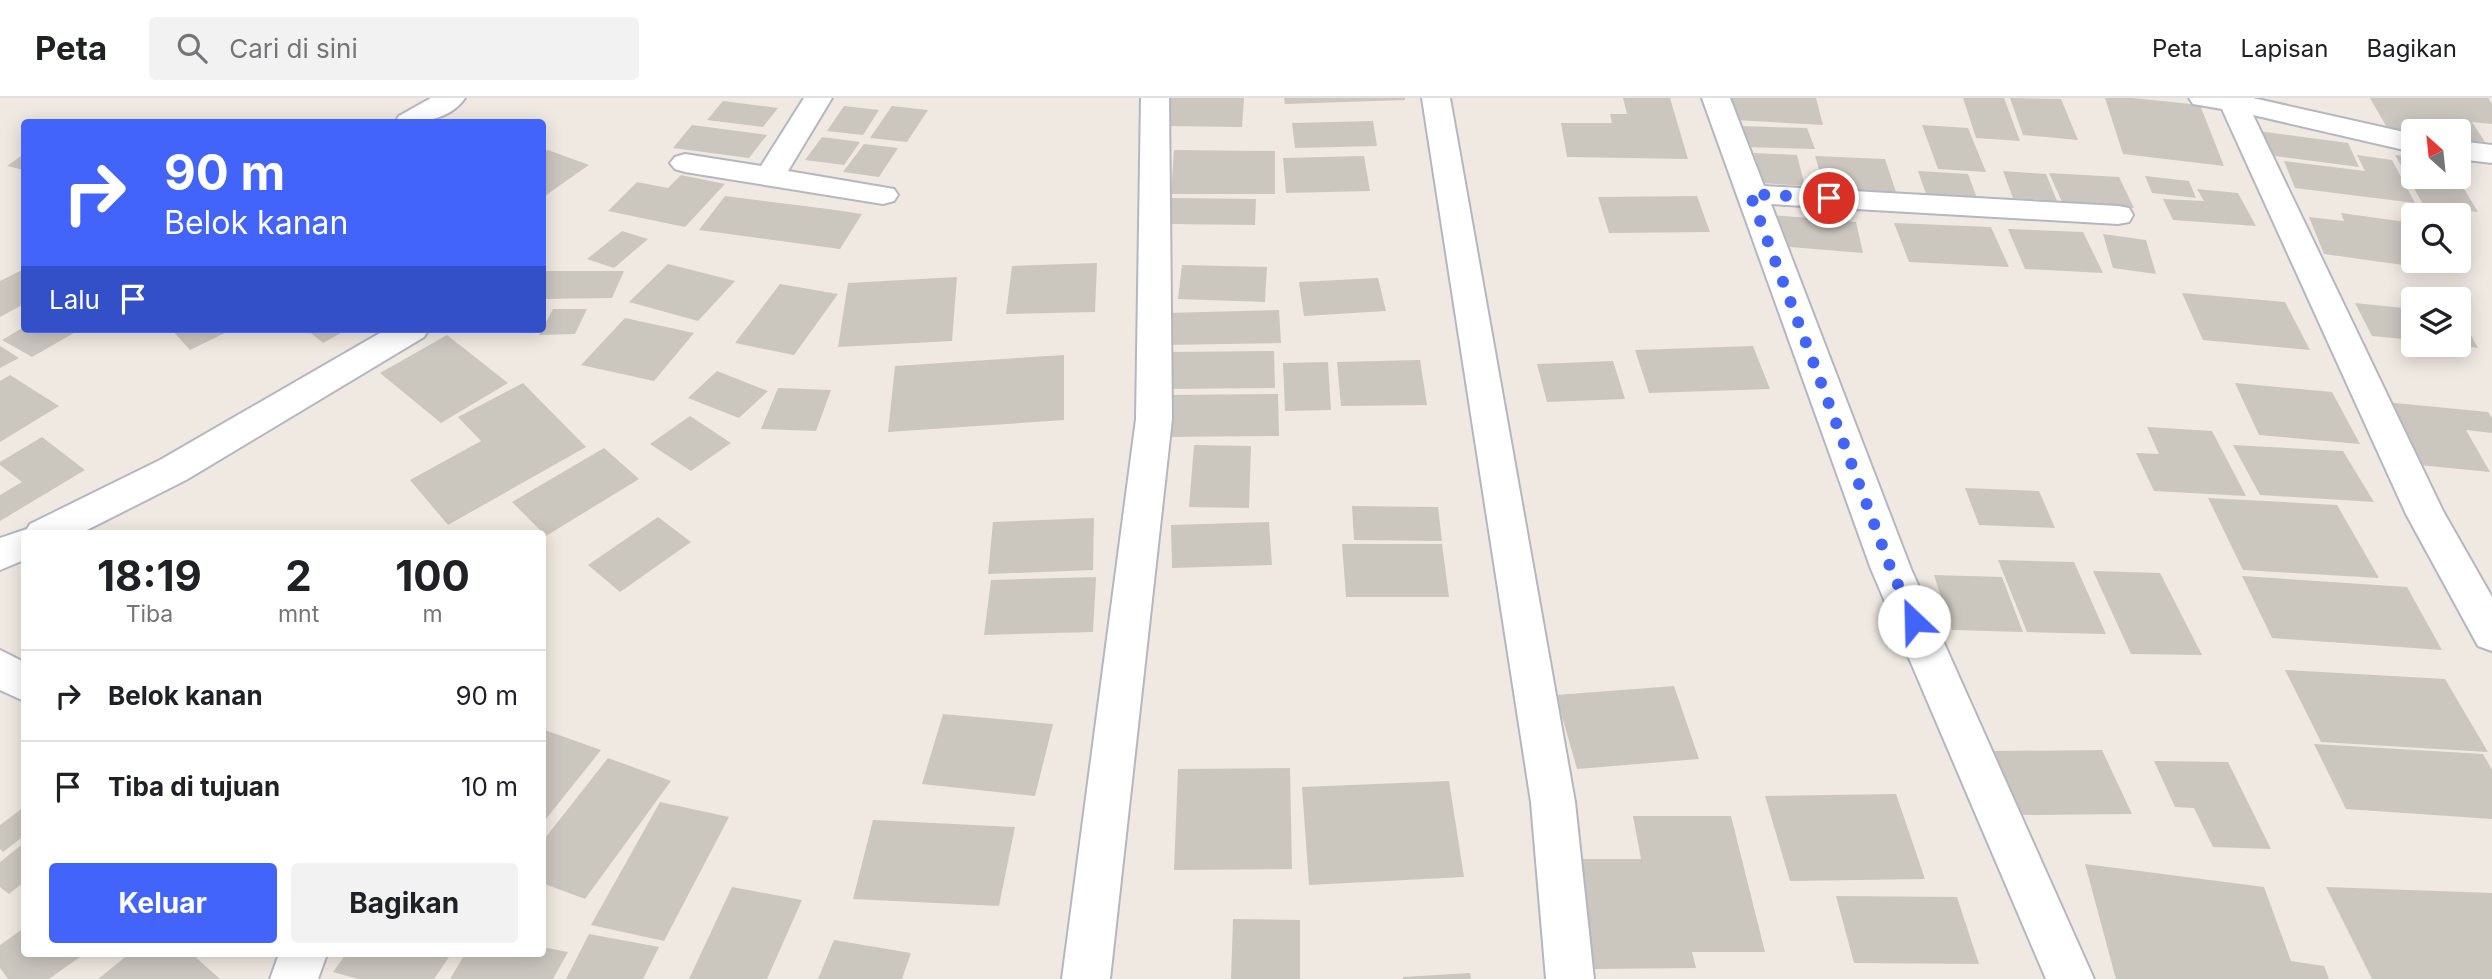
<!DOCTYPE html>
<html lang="id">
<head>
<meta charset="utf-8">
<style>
  body { margin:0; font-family:Inter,sans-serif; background:#f2f2f2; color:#202124; height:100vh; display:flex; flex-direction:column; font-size:26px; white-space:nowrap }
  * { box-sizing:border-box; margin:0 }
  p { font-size:23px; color:#757577 }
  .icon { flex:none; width:38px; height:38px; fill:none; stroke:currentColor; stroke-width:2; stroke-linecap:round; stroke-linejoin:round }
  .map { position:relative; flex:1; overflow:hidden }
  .details { position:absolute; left:21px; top:432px; width:525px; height:427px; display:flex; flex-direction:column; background:#fff; border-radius:7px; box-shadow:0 4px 18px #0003 }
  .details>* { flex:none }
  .hud { position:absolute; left:21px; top:21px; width:525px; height:214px; border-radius:7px; box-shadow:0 4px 18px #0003; background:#4264fb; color:#fff; overflow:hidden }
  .needle { width:46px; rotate:333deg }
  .buttons { position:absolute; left:2401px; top:21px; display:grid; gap:14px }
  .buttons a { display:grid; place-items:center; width:70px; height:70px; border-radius:7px; background:#fff; box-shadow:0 4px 18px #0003; font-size:35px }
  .pin { position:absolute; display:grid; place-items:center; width:60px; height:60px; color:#fff; margin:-30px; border:4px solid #fff; border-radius:50%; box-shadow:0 2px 7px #0007 }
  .me { position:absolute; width:77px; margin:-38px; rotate:336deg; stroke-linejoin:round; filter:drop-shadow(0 0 5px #0008) }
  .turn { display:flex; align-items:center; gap:24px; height:147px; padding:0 28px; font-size:32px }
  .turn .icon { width:91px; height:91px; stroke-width:2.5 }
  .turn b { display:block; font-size:49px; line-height:60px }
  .then { display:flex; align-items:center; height:66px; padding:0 28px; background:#0003; gap:14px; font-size:26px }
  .eta { display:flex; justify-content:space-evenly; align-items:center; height:119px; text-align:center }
  .eta b { font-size:42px; font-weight:700; line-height:49px }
  .primary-button { display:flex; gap:14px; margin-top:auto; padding:14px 28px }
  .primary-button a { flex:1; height:80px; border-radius:7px; background:#4264fb; color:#fff; font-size:28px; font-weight:700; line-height:80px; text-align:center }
  .primary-button a+a { background:#f2f2f2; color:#202124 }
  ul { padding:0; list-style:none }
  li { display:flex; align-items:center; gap:21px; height:91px; padding:0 28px; border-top:2px solid #e0e0e0 }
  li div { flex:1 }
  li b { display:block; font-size:26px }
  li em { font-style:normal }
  header { display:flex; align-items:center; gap:42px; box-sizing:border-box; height:98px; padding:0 35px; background:#fff; border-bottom:2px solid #e0e0e0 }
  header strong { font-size:33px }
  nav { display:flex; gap:38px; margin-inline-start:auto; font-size:24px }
  .search { width:490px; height:63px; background:#f2f2f2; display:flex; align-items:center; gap:18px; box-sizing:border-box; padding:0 24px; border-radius:7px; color:#757577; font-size:26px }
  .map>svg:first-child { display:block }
  .building { fill:#cbc7bf }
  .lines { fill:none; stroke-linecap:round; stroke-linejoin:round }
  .minor-casing { stroke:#b4b7c1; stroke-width:4 }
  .minor { fill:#fff; fill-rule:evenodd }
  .route { stroke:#4264fb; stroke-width:12; stroke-dasharray:0 21.6 }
</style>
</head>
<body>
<header>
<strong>Peta</strong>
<div class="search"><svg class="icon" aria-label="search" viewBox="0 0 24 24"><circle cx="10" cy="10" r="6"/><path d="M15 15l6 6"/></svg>Cari di sini</div>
<nav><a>Peta</a><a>Lapisan</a><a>Bagikan</a></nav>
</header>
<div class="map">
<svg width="2492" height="881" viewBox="0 0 2492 881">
  <rect width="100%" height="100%" fill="#efe9e1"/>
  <path class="building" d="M1169,0H1244L1242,29L1165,28Z
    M1284,0H1405V2L1285,6Z
    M1623,0H1670L1688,61L1567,59L1561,25H1612L1610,16H1627Z
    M1730,0H1816L1823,27L1735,22Z
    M1963,0H2004L2020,43L1976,40Z
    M2010,0L2061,1L2078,42L2023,37Z
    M2105,0H2133L2200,7L2224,68L2123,56Z
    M2370,0H2488L2492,6V26L2472,24L2485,44L2459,42V33H2413V37L2390,35Z
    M723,3L778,10L763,29L707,22Z
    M844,8L879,12L863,37L827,33Z
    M892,8L928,12L907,44L870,40Z
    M1373,23L1377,48L1295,50L1292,25Z
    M692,27L767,37L749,60L673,50Z
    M1922,27L1968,30L1986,74L1938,71Z
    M1740,28L1807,30L1815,51L1746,49Z
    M2258,33L2348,45L2359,69L2267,57Z
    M822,39L860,44L844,67L805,62Z
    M864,46L898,50L879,79L843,74Z
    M548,52L589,67L542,100V56Z
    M1174,52L1275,53V96H1171Z
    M1754,55L1797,57L1805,88L1761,85Z
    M24,56V72L7,68Z
    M2357,57L2392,62L2415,105L2295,90L2284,63L2365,73Z
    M2395,57L2413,59V79H2457L2478,114L2424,108Z
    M1364,58L1370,93L1286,95L1283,60Z
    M1815,58L1885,61L1896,94L1825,91Z
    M1918,73L1968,76L1978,103L1927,99Z
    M2003,73L2046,76L2057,103L2013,100Z
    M2049,75L2119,79L2134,110L2063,106Z
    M681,77L725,86L685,129L608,113L637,84L668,90Z
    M2145,78L2189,83L2196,100L2152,95Z
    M2197,91L2238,95L2256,128L2173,122L2163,101L2204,103Z
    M725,98L828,111L862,116L840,151L699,132Z
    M1697,98L1710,134L1609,135L1598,99Z
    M1171,100L1256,101L1255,127L1170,126Z
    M2341,115L2413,125V163H2454L2461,175L2324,156L2309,119L2344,123Z
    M1772,117L1856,124L1863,155L1777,148Z
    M1894,125L1991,129L2009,169L1909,164Z
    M2008,131L2083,134L2103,175L2025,171Z
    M622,133L648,141L614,170L587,161Z
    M2103,136L2146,142L2156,176L2113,170Z
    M1097,165L1095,214L1006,216L1012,168Z
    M668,166L735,183L698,223L629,204Z
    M1182,167L1267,169L1265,204L1178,201Z
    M22,172L24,174V206L0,219V183Z
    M542,173H624L612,200L542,201Z
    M957,179L952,243L838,249L848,185Z
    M1378,180L1386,213L1304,218L1299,184Z
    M780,186L838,196L794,257L735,245Z
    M2182,195L2285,204L2310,252L2203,242Z
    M2355,205L2413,211V242L2372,238Z
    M553,211H587L575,236L539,237Z
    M1279,212L1281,245L1164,247L1165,215Z
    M2459,216L2478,250L2459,247Z
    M625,220L694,235L654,283L581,267Z
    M24,229V231H81L32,259L2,242Z
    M171,231H233L190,252Z
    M306,231H348L323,245Z
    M447,237L508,285L441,325L380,275Z
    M0,248L19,260L0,270Z
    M1753,248L1770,291L1649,295L1635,252Z
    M1274,253L1275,290L1167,291L1168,254Z
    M1064,257V322L888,334L895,268Z
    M1420,262L1427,307L1341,308L1337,264Z
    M1613,263L1625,301L1547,304L1537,266Z
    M1328,264L1331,312L1285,313L1283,265Z
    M717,273L768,293L739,320L688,300Z
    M10,277L59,308L0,344V283Z
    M523,285L586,349L448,427L410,382L481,343L458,319Z
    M2235,285L2332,294L2360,346L2259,337Z
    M778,290L831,292L816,333L761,331Z
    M1278,296L1279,338L1164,339L1167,297Z
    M2385,304L2488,314L2492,320V335L2466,332L2490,374L2419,367Z
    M690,318L731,345L691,373L650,346Z
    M2147,329L2212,333L2246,398L2154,393L2136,355L2159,356Z
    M42,339L85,372L0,423V397L22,384L0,367V364Z
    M1194,347L1251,348L1249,410L1189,409Z
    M2233,347L2343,353L2374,404L2260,397Z
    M604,350L639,381L546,438L512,404Z
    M1965,390L2039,393L2055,430L1979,427Z
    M2208,400L2337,407L2379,480L2243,472Z
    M1352,408L1438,409L1442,443L1354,442Z
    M658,419L691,444L620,494L588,467Z
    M1094,420L1093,472L988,476L993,424Z
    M1269,424L1272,467L1172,470L1171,427Z
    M1342,446H1442L1449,499H1346Z
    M1998,462L2074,464L2106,536L2027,534Z
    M2093,473L2160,475L2202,557L2131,556Z
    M1934,477L2002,479L2023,534L1952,532Z
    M2242,478L2407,489L2442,552L2272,540Z
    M1096,479L1093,534L984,537L991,482Z
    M2285,572L2445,581L2488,654L2321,644Z
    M1674,588L1699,661L1577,671L1556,597Z
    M943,616L1053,626L1035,698L922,686Z
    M542,631L601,652L542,726Z
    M2314,646L2483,656L2492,672V721L2346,711Z
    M2102,652L2132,716L2018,717L1993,653Z
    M608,660L671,683L585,801L542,785V744Z
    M2154,663L2228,664L2271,751L2213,749L2194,710L2175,709Z
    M1290,670L1292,771L1174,772L1178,671Z
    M1449,683L1464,779L1309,787L1302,689Z
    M1896,696L1925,781L1790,783L1765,698Z
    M660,704L729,719L664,843L591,827Z
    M24,709V738L3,754L0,751V727Z
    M1633,718H1731L1765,854H1692L1696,870L1594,871L1576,761H1641Z
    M873,722L1015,729L999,808L853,801Z
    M24,745V784L9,796L0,789V764Z
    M2085,766L2264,789L2291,863L2324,868L2329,881H2116Z
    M732,789L802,802L767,881H689Z
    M2326,789L2492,795V881H2372Z
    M1836,798L1957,799L1979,866L1854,865Z
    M1233,821L1300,822V881H1231Z
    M24,830V856H84L49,881H8L0,870V847Z
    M589,836L659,849L643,881H566Z
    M834,842L911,855L902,881H818Z
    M542,849L568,854L553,881H450L465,856H542Z
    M129,856H192L220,881H98Z
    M346,856H451L434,881H358L333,874Z
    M1470,875L1471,881H1403V879Z"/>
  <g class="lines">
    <defs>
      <path id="minor" d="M431,0H465C450,22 419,26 395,24L399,18Z
        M804,0H832L788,73L894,91L898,97L894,103L883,106L685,74L675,71L670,65L675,59L685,56L761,68Z
        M1141,0H1169L1172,321L1110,881H1062L1136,321Z
        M1422,0H1450L1575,704L1594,881H1546L1531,704Z
        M1702,0H1730L1764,88L2118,108L2129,110L2133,117L2129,124L2118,126L1771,106L1911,471L2094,881H2046L1871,471Z
        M2189,0H2253L2413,36V54L2253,17L2443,413L2492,499V553L2478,548L2406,416L2222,11L2193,6Z
        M2459,43L2492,47V65L2459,61Z
        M387,231H429L424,239L186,382L79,436H24V462L0,472V440L27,431L30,426L160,362Z
        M0,552L24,564V603L0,592Z
        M279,856H327L318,881H270Z"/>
    </defs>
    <use href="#minor" class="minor-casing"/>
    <use href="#minor" class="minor"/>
  </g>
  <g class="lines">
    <path class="route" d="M1829,100L1750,96L1891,471L1914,523"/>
  </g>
</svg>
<div class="buttons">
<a><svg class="needle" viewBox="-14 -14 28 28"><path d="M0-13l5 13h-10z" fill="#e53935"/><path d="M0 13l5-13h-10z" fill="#757577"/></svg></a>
<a><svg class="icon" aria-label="search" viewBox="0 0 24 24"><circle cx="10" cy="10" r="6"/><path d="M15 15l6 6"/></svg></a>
<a><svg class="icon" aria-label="layers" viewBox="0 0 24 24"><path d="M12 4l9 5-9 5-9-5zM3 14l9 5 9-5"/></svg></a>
</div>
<div class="pin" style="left:1829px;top:100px;background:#d93025"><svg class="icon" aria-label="arrive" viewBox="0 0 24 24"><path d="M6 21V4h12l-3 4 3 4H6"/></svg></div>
<svg class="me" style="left:1914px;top:523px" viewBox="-20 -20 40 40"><circle r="19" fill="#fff"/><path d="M0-13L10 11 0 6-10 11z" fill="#4264fb"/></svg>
<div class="hud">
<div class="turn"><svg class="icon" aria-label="right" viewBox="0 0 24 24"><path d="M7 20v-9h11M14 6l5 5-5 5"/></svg><div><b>90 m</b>Belok kanan</div></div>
<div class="then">Lalu<svg class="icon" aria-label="arrive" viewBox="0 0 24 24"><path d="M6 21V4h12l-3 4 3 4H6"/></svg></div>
</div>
<section class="details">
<div class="eta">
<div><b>18:19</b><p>Tiba</p></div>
<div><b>2</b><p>mnt</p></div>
<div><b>100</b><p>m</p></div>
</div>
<ul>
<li><svg class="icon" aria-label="right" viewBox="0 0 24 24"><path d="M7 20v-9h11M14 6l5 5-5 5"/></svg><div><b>Belok kanan</b></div><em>90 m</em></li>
<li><svg class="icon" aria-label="arrive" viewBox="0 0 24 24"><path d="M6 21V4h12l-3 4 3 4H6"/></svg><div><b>Tiba di tujuan</b></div><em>10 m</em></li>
</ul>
<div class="primary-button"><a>Keluar</a><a>Bagikan</a></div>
</section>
</div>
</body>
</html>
